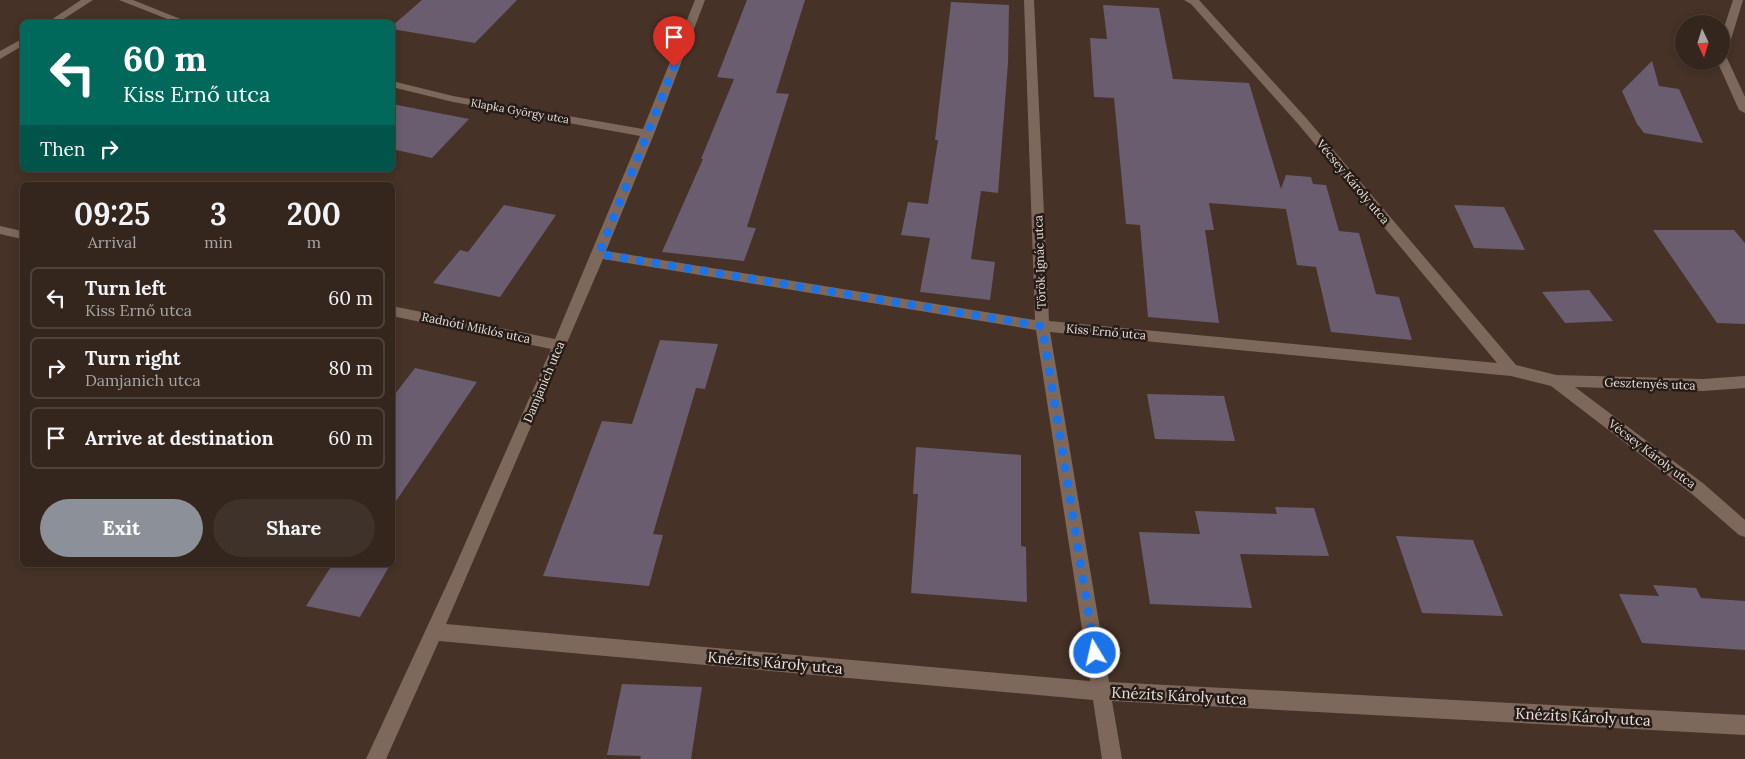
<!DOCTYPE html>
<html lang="en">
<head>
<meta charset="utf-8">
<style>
  body { margin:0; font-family:Lora,serif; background:#3f322a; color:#f1f3f6; height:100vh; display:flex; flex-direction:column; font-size:19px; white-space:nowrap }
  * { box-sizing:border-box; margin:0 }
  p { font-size:16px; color:#a9a5a4 }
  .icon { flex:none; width:28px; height:28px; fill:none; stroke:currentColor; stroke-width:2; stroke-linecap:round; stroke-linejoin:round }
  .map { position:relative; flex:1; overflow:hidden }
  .details { position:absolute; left:20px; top:182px; width:375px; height:385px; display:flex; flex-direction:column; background:#34261d; border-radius:8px; box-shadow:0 2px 8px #0003,0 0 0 1px #4e433b }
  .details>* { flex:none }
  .hud { position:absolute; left:20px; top:20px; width:375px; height:152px; border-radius:8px; box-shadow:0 2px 8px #0003,0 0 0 1px #4e433b; background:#00695c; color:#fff; overflow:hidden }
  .needle { width:32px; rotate:176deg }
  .tools { position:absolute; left:1675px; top:15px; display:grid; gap:10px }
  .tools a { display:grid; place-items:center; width:55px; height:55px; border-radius:50%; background:#34261d; box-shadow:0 2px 8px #0003,0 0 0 1px #4e433b; font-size:25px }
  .pin { position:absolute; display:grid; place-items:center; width:42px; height:42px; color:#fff; margin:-51px -21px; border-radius:50% 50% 50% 0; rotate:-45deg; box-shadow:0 0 5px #0007 }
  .pin .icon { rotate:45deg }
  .me { position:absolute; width:55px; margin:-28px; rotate:351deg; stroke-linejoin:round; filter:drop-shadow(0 0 4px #0008) }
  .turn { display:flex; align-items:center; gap:18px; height:105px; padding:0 20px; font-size:22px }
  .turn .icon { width:65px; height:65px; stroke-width:2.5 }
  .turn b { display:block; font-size:35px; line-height:42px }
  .then { display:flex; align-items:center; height:48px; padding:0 20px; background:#0003; gap:10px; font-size:19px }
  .eta { display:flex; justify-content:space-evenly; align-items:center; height:85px; text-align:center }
  .eta b { font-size:30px; font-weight:800; line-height:35px }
  .action { display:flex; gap:10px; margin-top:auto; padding:10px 20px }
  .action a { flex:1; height:58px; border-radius:30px; background:#8c9099; color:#fff; font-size:20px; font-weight:800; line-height:58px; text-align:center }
  .action a+a { background:#3f322a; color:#f1f3f6 }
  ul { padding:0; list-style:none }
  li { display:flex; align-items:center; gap:15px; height:62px; margin:0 10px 8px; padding:0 10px; border:2px solid #4e433b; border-radius:8px }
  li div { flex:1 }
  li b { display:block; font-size:19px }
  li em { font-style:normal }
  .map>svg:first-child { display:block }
  .building { fill:#6a5d70 }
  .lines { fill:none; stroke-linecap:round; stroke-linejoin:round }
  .street { fill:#7e685c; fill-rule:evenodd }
  .route { stroke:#1a73e8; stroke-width:9; stroke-dasharray:0 16.2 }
  .labels { text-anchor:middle; stroke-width:5; stroke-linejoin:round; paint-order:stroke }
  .far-street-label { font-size:11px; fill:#ecdfd8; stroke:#251c17 }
  .street-label { font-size:12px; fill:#ecdfd8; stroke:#251c17 }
  .near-street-label { font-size:15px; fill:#ecdfd8; stroke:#251c17 }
</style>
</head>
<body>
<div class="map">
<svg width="1745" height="759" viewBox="0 0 1745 759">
  <rect width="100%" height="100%" fill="#463227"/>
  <path class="building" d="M422,0H517L475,43L392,29V26Z
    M747,0H805L776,93L789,94L747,227L756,228L744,261L662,252L703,159H701L734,79L717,77Z
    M951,2L1009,5L1008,63L998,193L981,191L971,259L995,262L990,300L920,292L930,238L901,235L908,202L928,204L938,140H935Z
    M1103,5L1159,8L1173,79L1249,83L1281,189L1286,175L1311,177L1313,184L1326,185L1339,231L1359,233L1376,294L1399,297L1412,340L1331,332L1316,267L1297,265L1286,209L1209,203L1214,230H1205L1219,323L1148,317L1140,225L1126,224L1114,98L1094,97L1090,38L1107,39Z
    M1652,61L1659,86L1679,89L1703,143L1644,133L1637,124L1622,91Z
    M392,104L469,119L432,158L392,149Z
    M504,205L556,215L500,297L433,283L460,250L468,252Z
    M1454,205L1504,207L1525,250L1474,248Z
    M1653,230H1734L1745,243V324L1717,323Z
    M1589,290L1613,321L1565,323L1542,292Z
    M660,340L718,344L705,389L696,388L653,534L663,535L649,586L543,576L602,421L632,424Z
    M415,368L477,382L392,507V398Z
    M1147,394L1224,396L1235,441L1155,439Z
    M916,447L1021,455V546L1026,547L1027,602L911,593L918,494H913Z
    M1275,507L1314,508L1329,556L1240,554L1252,608L1150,604L1139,532L1200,534L1195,511L1277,514Z
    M1396,536L1473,540L1503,616L1422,613Z
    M332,565H390L360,617L306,606Z
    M1653,585L1696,588L1701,598L1745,601V650L1642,643L1619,594L1659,596Z
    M622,684L702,687L691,759H640L641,756L607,755Z"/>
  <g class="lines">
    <path class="street" d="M81,0H93L59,22H48Z
      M119,0H133L188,22H175Z
      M695,0H705L654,134L606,251L1035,320L1024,0H1034L1049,321L1497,363L1299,125L1191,4L1184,0H1199L1307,119L1516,365L1556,375L1703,379L1745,376V388L1703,391L1575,387L1704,484L1745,520V537L1739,535L1692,494L1551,386L1511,376L1050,332L1109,682L1745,715V735L1112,701L1122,759H1102L1093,700L439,641L386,759H366L453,571L551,349L392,316V306L555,339L640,136L453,102L392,87V81L453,96L643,129ZM603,259L1036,330L1090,681L446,624Z
      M1733,0H1743L1726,56L1745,97V113L1739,110L1717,61H1721V37Z
      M22,39V46L0,59V51Z
      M0,226L22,231V239L0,234Z"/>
  </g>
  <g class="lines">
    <path class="route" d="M674,67L599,254L1042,326L1095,653"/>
  </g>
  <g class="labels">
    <g class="far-street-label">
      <text transform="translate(520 111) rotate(10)" y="4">Klapka György utca</text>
    </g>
    <g class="street-label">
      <text transform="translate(1353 182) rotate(50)" y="4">Vécsey Károly utca</text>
      <text transform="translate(1040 262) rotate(-92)" y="4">Török Ignác utca</text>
      <text transform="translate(476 328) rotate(12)" y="4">Radnóti Miklós utca</text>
      <text transform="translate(1106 332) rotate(5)" y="4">Kiss Ernő utca</text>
      <text transform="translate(544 382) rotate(-67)" y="4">Damjanich utca</text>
      <text transform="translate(1650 384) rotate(2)" y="4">Gesztenyés utca</text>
      <text transform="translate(1652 454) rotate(37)" y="4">Vécsey Károly utca</text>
    </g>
    <g class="near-street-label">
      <text transform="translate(775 663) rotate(5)" y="5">Knézits Károly utca</text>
      <text transform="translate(1179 696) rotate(3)" y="5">Knézits Károly utca</text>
      <text transform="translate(1583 717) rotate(3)" y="5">Knézits Károly utca</text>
    </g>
  </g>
</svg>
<div class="tools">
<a><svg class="needle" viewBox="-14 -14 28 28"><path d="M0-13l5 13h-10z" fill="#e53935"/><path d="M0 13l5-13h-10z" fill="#a9a5a4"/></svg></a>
</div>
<div class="pin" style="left:674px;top:67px;background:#d93025"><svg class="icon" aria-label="arrive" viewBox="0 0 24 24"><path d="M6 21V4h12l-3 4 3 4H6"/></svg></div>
<svg class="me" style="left:1095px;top:653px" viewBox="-20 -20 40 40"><circle r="17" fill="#1a73e8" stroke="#fff" stroke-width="3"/><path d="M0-11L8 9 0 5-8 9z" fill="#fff"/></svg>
<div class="hud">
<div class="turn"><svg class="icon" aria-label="left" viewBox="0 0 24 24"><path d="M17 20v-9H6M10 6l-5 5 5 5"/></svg><div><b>60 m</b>Kiss Ernő utca</div></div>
<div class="then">Then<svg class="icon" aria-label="right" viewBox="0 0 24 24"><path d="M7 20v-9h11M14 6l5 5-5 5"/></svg></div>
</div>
<section class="details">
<div class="eta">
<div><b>09:25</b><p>Arrival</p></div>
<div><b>3</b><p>min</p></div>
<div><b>200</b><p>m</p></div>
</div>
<ul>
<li><svg class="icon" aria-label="left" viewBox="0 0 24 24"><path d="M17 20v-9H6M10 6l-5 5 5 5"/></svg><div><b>Turn left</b><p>Kiss Ernő utca</p></div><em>60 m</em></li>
<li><svg class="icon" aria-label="right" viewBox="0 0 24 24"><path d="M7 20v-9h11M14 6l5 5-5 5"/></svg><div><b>Turn right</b><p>Damjanich utca</p></div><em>80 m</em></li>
<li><svg class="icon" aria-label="arrive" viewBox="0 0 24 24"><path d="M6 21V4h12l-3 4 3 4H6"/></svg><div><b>Arrive at destination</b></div><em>60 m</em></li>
</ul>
<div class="action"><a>Exit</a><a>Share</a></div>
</section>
</div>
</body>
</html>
